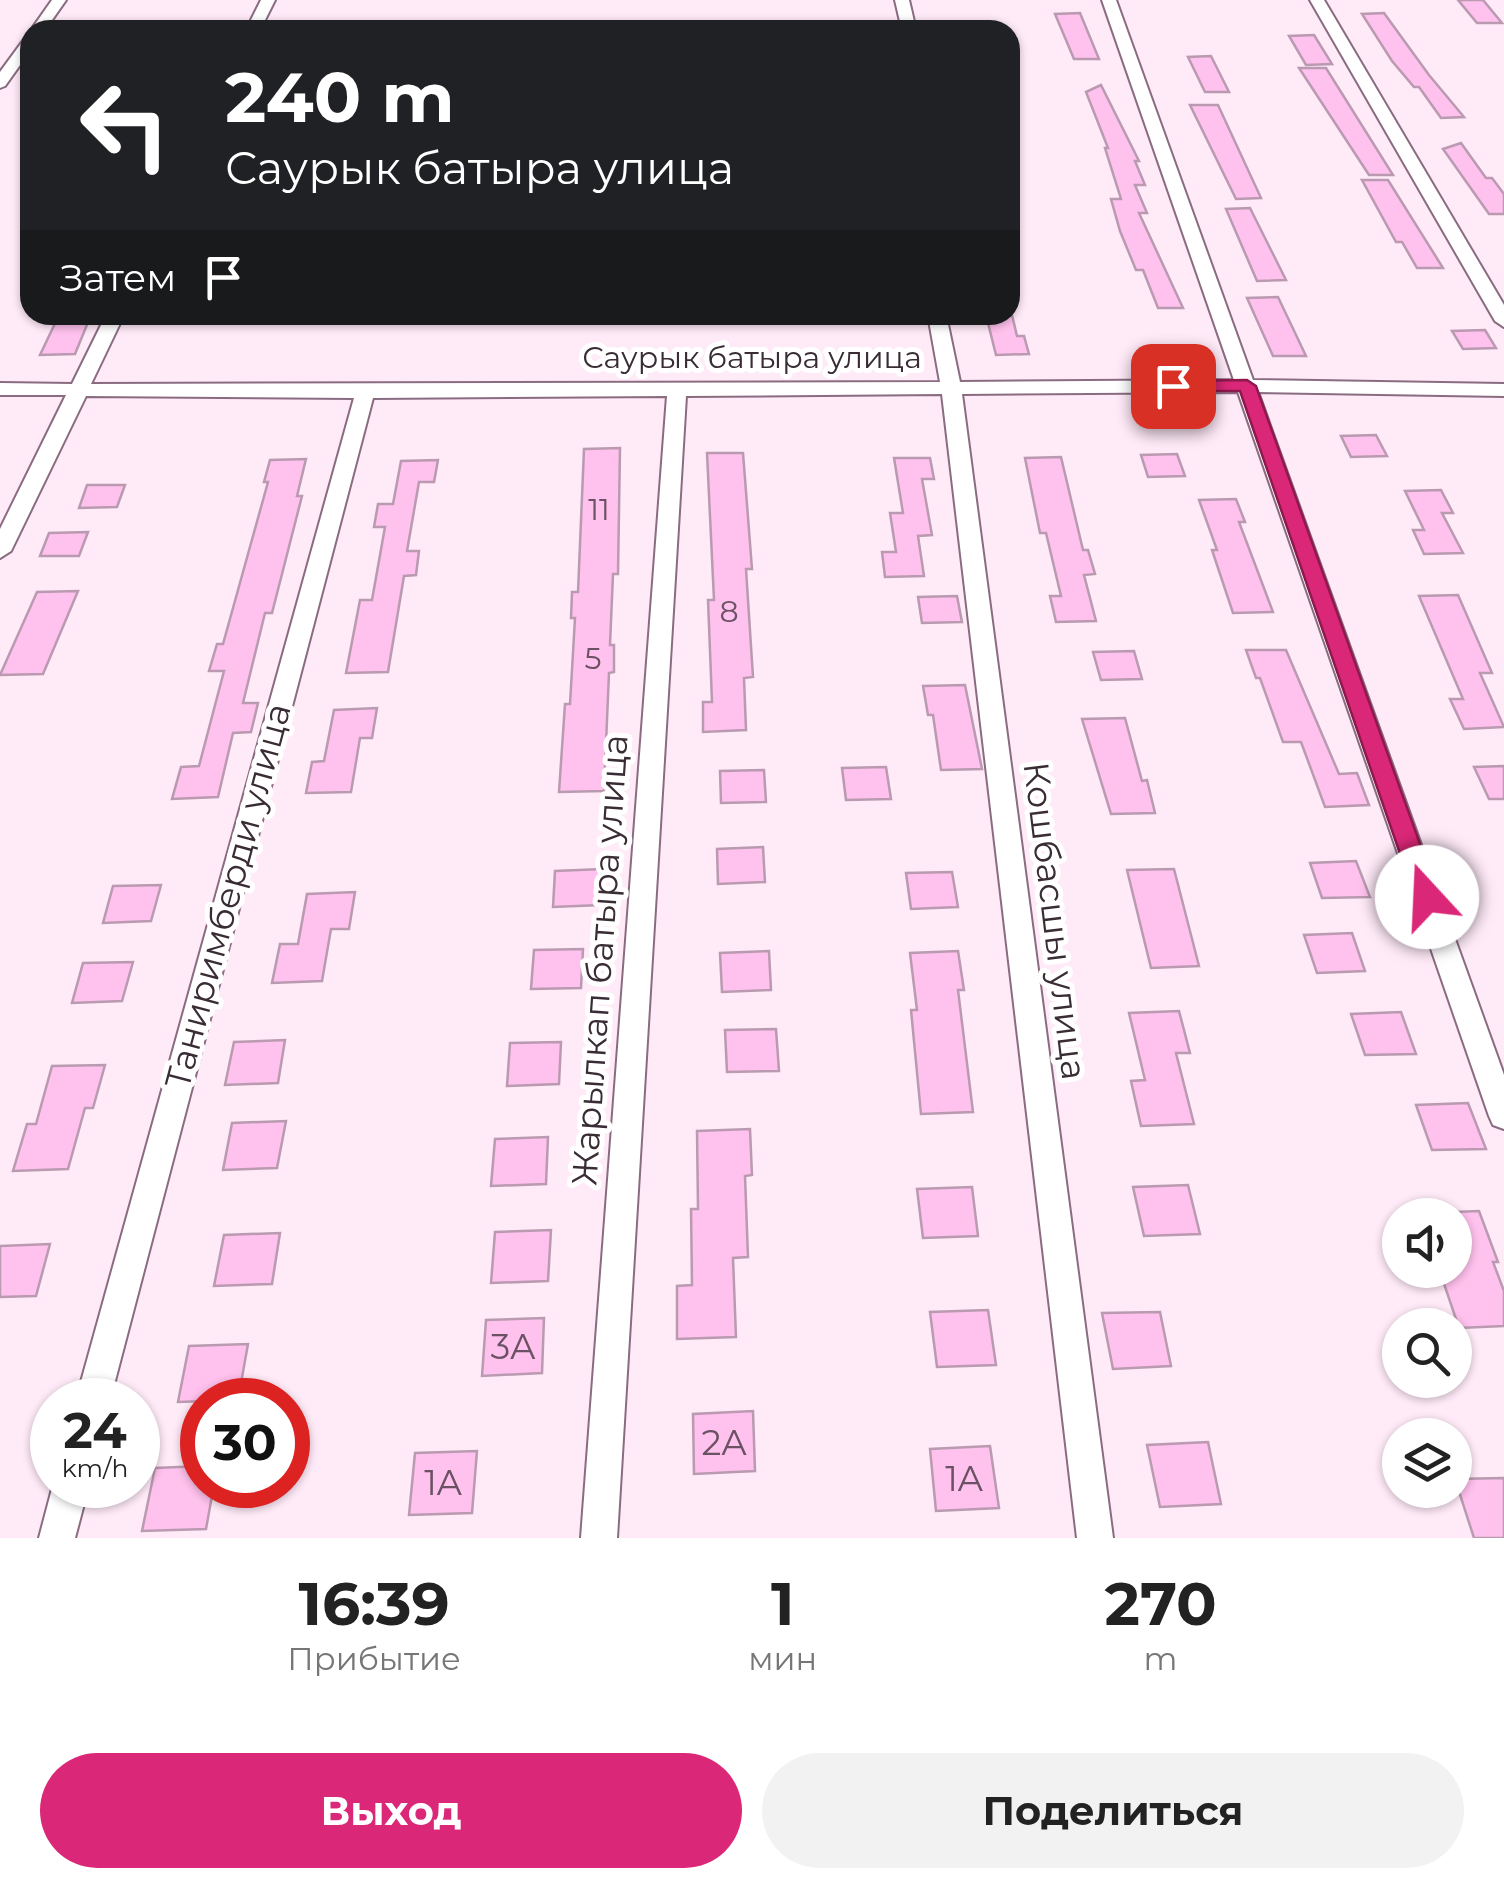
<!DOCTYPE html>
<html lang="ru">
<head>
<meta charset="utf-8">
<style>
  body { margin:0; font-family:Montserrat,sans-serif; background:#f2f2f2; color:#222; height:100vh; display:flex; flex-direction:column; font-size:38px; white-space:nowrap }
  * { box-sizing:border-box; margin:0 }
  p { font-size:32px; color:#767676 }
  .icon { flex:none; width:55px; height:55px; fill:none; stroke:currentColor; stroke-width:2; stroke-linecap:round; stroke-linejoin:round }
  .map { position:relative; height:1538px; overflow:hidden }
  .panel { display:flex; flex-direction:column; background:#fff; flex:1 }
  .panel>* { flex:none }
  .top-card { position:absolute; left:20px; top:20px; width:1000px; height:305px; border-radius:30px; box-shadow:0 2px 8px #0004; background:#202124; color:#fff; overflow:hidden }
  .controls { position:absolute; left:1382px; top:1198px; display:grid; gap:20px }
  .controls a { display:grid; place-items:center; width:90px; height:90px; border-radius:50%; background:#fff; box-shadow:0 2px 8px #0004; font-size:50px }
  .speed { position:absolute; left:30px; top:1378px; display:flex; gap:20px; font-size:50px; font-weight:700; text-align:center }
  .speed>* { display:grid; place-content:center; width:130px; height:130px; border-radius:50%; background:#fff; box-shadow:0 2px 8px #0004; line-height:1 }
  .speed small { font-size:25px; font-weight:400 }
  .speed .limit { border:15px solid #d22; background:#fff; color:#111 }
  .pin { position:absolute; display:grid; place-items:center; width:85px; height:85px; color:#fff; margin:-42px; border-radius:20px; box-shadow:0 5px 15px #0006 }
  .me { position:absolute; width:110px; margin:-55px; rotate:340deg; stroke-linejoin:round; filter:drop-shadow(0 0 8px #0008) }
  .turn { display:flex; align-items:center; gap:35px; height:210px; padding:0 40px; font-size:45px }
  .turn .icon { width:130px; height:130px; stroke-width:2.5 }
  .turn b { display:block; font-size:70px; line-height:85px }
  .then { display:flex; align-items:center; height:95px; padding:0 40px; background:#0003; gap:20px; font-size:38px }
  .eta { display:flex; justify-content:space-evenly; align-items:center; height:170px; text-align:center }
  .eta b { font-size:60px; font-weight:700; line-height:70px }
  .cta { display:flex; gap:20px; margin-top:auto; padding:20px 40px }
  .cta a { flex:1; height:115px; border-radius:60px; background:#db2777; color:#fff; font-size:40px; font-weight:700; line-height:115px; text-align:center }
  .cta a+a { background:#f2f2f2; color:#222 }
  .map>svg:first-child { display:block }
  .building { fill:#ffc1ed; stroke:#ba9ab0; stroke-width:2.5 }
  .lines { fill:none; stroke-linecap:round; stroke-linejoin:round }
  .street-casing { stroke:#8a6c81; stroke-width:4 }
  .street { fill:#fff; fill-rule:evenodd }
  .route { fill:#db2777; stroke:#8e194d; stroke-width:2.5 }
  .labels { text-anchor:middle; stroke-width:10; stroke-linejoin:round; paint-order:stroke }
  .far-street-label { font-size:30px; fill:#392c35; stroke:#fff }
  .number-label { font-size:30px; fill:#6a5163 }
  .street-label { font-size:35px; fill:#392c35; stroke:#fff }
  .near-number-label { font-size:35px; fill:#6a5163 }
</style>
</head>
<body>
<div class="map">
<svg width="1504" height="1538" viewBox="0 0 1504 1538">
  <rect width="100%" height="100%" fill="#ffeaf8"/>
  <path class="building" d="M1458,0H1483L1502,23H1477Z
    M1080,13L1099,59H1074L1055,14Z
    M1384,13L1429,75L1464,117L1441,118L1419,87H1414L1392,61L1362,14Z
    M1314,35L1332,64L1306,65L1289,36Z
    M1211,56L1229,92H1205L1188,57Z
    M1299,68H1326L1393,175H1369Z
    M1101,85L1139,161H1135L1145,185H1135L1147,213H1139L1183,308H1158L1143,270H1136L1120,231L1111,199H1121L1105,148H1108L1086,92Z
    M1190,105H1218L1261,198L1236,199Z
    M1461,143L1486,178H1492L1504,194V214H1489L1443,149Z
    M1362,180H1388L1443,268H1417L1402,242H1396Z
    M1250,208L1286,280L1257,281L1226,209Z
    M1278,297L1306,356H1273L1247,298Z
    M59,315H91L75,354L40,355Z
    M986,315H1012L1017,336H1024L1029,354L996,355Z
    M1485,330L1496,348L1463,349L1452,331Z
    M1171,351L1178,369L1144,370L1138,352Z
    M1376,435L1387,456L1351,457L1341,436Z
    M620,448L618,574H613L610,645H614V672L609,673L604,791L559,792L565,704H570L575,618H571L572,592H578L584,449Z
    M707,453H743L752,569H746L753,677L744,678L746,730L703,732V702H712L708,600H714Z
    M1177,454L1185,476L1148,477L1141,455Z
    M1061,457L1083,550H1088L1095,574L1084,575L1096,621L1056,622L1050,596H1061L1046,533H1040L1025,458Z
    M894,458H930L934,479H922L932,535L918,536L924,576L885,577L882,552H896L890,513H903Z
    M306,459L297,496H302L272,613H265L243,703H258L251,732L233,733L218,797L172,799L181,767L199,766L224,671H209L217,644H223L268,482H264L270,460Z
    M438,460L434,482H419L407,551H419L416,575L404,576L388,672L346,673L360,600H372L385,527H374L378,504H393L401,461Z
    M87,485H125L117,507L79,508Z
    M1441,490L1453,513H1442L1463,553L1424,554L1413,530H1424L1405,491Z
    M1236,499L1245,522H1239L1273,612L1233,613L1212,550H1217L1199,500Z
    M88,532L79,556H40L49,533Z
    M78,591L43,674L0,675L37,592Z
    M1458,595L1492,673H1480L1504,727L1464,729L1450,699H1463L1419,596Z
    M957,596L962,622L922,623L918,597Z
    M1246,650H1286L1339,774L1357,773L1369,805L1325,807L1301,742H1283L1260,678H1256Z
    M1134,651L1142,679L1101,680L1093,652Z
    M965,685L982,769L941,770L933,715H928L923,686Z
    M377,708L372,738H360L351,792L306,793L312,762L324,761L334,710Z
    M1125,718L1142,781L1147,780L1155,813L1111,814L1082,719Z
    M1504,766V799H1489L1474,767Z
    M886,767L891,799L846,800L842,768Z
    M764,770L766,802L721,803L720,771Z
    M763,847L765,882L718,884L717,849Z
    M1356,861L1370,897L1322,898L1310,863Z
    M602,869L601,905L553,907L555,871Z
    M1174,869L1199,966L1151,968L1127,870Z
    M952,872L958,907L911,909L906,873Z
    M161,885L151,921L103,923L113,886Z
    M355,892L349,929H331L322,981L272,983L280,944H298L307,894Z
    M1352,933L1365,971L1317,973L1304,935Z
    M583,949L581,988L531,989L534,950Z
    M769,951L771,990L722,992L720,953Z
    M958,951L964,990H958L973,1112L921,1114L911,1010H917L910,953Z
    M133,962L122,1001L72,1003L83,963Z
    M1179,1011L1190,1053H1176L1194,1124L1141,1126L1131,1081L1145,1080L1129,1013Z
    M1401,1012L1416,1054L1365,1055L1351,1014Z
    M776,1029L779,1071L727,1072L725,1030Z
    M285,1040L278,1083L225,1085L234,1042Z
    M561,1042L559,1084L507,1086L510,1043Z
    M105,1065L93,1108H85L68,1169L13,1171L27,1124H36L52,1066Z
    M1468,1103L1486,1149L1432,1150L1416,1105Z
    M286,1121L277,1168L223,1170L232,1123Z
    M750,1129L752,1175L745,1176L748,1257L733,1258L736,1337L677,1339V1286L692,1285L691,1209H698L697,1131Z
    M548,1137L546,1184L491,1186L495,1139Z
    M1188,1185L1200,1234L1144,1236L1133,1187Z
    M972,1187L978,1236L923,1238L917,1189Z
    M1479,1211L1498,1262H1493L1504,1291V1326L1459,1328L1441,1275L1455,1274V1212Z
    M551,1230L548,1281L491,1283L495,1232Z
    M280,1233L272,1284L214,1286L224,1235Z
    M50,1244L36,1296L0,1297V1246Z
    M988,1310L996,1365L937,1367L930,1312Z
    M1160,1312L1171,1366L1113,1369L1102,1313Z
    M544,1318L542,1373L482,1376L486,1320Z
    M248,1344L238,1400L178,1402L189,1346Z
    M753,1411L755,1471L694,1474L693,1414Z
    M1208,1442L1221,1504L1160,1507L1147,1445Z
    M990,1446L999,1508L936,1511L930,1449Z
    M477,1451L472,1513L409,1515L415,1453Z
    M202,1466V1485H214L206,1529L142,1531L155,1468Z
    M1504,1478V1538H1474L1455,1479Z"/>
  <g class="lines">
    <defs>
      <path id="street" d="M52,0H66L45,30H31Z
        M261,0H275L260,30H246Z
        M895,0H909L916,30H902Z
        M1102,0H1116L1253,380L1504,384V396L1258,392L1504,1075V1129L1493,1125L1489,1116L1238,392L962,394L1113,1538H1077L942,394L686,396L617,1538H581L667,396L373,398L110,1400H76L354,398L86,396L11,551L0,558V529L66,395H0V383L72,384L106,315H124L91,384L940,382L928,315H946L960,382L1234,380Z
        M1310,0H1324L1504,305V327L1495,321Z
        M30,37V51L5,86L0,88V72L25,38Z
        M53,1485H89L75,1538H39Z"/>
    </defs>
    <use href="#street" class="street-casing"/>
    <use href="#street" class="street"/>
  </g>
  <path class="route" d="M1247,380L1256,386L1439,897L1436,904H1418L1415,897L1240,391H1173L1164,386L1173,381Z"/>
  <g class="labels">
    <g class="far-street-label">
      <text x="752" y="368">Саурык батыра улица</text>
    </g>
    <g class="number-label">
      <text x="599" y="520">11</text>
      <text x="729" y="622">8</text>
      <text x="593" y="669">5</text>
    </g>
    <g class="street-label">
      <text transform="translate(228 896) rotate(-75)" y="12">Таниримберди улица</text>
      <text transform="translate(1055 921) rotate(83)" y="12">Кошбасшы улица</text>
      <text transform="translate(600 960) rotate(-86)" y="12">Жарылкап батыра улица</text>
    </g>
    <g class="near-number-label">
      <text x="513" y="1359">3A</text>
      <text x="724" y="1455">2A</text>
      <text x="964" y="1491">1A</text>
      <text x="443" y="1495">1A</text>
    </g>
  </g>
</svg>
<div class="controls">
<a><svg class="icon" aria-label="sound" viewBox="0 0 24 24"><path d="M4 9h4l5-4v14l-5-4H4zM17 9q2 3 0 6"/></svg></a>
<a><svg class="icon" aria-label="search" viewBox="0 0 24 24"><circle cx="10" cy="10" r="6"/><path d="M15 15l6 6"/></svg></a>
<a><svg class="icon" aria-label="layers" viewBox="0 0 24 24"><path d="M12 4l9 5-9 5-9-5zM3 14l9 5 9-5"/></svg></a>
</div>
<div class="speed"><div>24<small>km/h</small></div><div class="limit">30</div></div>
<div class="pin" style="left:1173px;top:386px;background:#d93025"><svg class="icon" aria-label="arrive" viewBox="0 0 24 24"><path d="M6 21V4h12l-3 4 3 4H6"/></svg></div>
<svg class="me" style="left:1427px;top:897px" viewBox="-20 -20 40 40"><circle r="19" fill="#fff"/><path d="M0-13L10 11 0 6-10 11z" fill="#db2777"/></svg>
<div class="top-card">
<div class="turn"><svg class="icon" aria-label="left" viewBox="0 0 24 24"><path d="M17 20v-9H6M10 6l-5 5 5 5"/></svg><div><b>240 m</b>Саурык батыра улица</div></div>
<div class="then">Затем<svg class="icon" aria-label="arrive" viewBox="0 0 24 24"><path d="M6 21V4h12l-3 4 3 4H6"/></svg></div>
</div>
</div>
<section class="panel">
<div class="eta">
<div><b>16:39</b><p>Прибытие</p></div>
<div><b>1</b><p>мин</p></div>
<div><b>270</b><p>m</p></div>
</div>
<div class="cta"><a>Выход</a><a>Поделиться</a></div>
</section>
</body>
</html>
